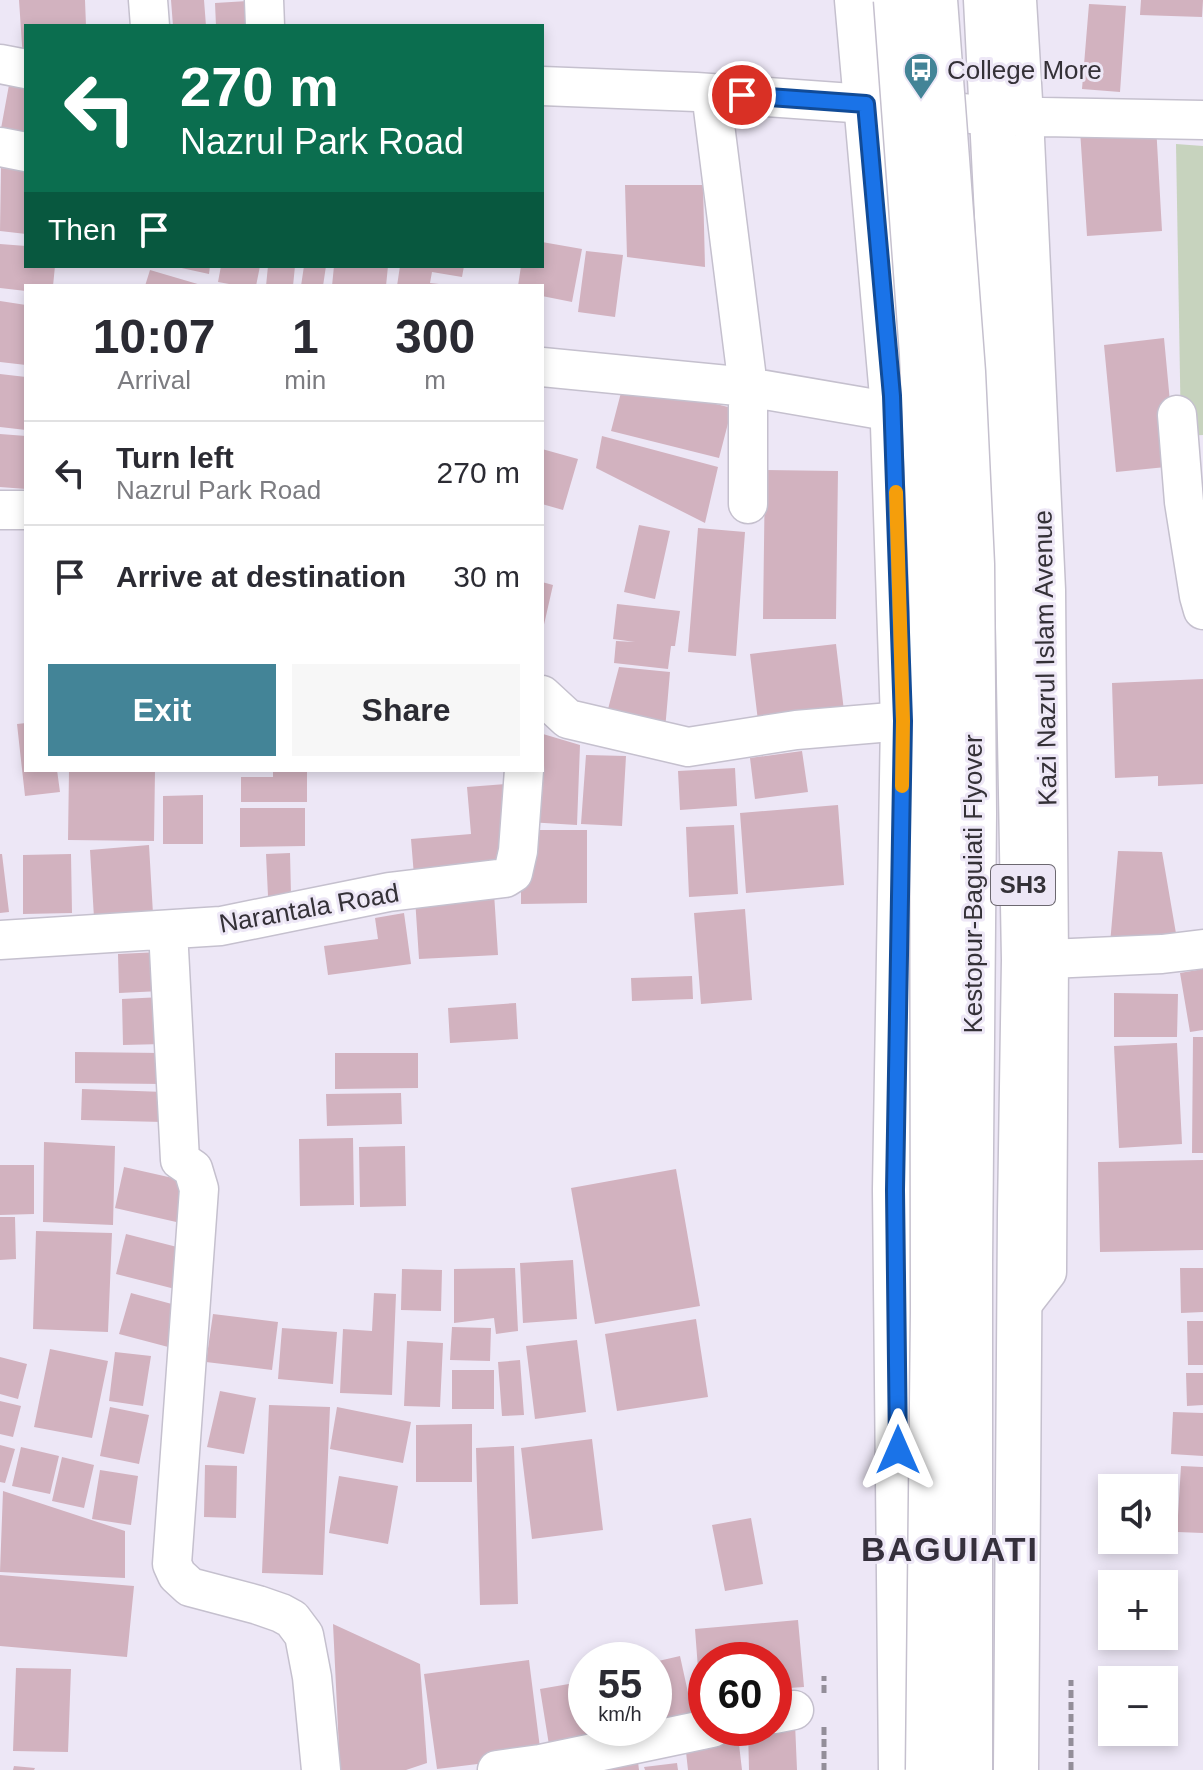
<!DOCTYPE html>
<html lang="en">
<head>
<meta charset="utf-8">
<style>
  body { margin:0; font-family:Arial,sans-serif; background:#f7f7f7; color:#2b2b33; height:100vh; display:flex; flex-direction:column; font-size:30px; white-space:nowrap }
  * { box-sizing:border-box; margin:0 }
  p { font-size:26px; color:#7c7c81 }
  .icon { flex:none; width:44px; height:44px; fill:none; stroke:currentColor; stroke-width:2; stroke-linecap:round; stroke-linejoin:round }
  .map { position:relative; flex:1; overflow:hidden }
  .drawer { position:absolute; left:24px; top:284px; width:520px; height:488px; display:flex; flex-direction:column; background:#fff; border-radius:0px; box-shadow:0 4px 12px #0003 }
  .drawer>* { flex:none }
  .top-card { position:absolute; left:24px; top:24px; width:520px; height:244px; border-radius:0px; box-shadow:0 4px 12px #0003; background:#0b6e4f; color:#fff; overflow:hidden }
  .fabs { position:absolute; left:1098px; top:1474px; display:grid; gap:16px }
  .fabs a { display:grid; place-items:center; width:80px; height:80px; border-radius:0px; background:#fff; box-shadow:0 4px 12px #0003; font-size:40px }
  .speed { position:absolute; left:568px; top:1642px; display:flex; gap:16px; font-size:40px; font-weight:700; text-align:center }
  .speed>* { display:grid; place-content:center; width:104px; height:104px; border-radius:50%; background:#fff; box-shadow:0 4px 12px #0003; line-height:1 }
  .speed small { font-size:20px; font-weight:400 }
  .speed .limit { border:12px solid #d22; background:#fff; color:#111 }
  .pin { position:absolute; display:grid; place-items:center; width:68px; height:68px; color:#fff; margin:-34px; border:4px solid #fff; border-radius:50%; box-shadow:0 2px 8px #0007 }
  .me { position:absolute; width:88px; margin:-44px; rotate:0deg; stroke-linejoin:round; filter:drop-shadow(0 0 6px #0008) }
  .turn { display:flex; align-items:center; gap:28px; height:168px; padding:0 24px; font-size:36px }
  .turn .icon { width:104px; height:104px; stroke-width:2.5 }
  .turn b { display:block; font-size:56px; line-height:68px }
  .then { display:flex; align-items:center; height:76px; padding:0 24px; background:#0003; gap:16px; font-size:30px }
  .eta { display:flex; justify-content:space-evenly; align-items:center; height:136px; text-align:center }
  .eta b { font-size:48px; font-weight:700; line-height:56px }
  .button { display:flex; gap:16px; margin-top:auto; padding:16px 24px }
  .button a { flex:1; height:92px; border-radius:0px; background:#438497; color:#fff; font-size:32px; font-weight:700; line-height:92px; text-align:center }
  .button a+a { background:#f7f7f7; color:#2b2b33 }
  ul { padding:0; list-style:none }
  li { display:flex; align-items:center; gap:24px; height:104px; padding:0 24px; border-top:2px solid #e1e1e2 }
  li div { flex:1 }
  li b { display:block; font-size:30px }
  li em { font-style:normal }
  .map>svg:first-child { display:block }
  .green { fill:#c7d3be }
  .building { fill:#d2b2bf }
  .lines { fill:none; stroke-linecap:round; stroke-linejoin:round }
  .minor-casing { stroke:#c5c0ce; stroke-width:41 }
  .major-casing { stroke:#c5c0ce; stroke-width:47 }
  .path { stroke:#938e99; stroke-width:5; stroke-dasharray:8 4; stroke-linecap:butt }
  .minor { stroke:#fff; stroke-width:38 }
  .major { stroke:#fff; stroke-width:44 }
  .major-bridge-casing { stroke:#c5c0ce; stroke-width:47; stroke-linecap:butt }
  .major-bridge { stroke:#fff; stroke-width:44 }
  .route-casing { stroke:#114b97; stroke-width:20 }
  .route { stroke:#1a73e8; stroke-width:14 }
  .slow { stroke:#f59e0b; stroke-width:14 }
  .labels { text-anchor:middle; stroke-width:6; stroke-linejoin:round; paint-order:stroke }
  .shield { fill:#ede7f6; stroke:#6c6870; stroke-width:2 }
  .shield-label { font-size:24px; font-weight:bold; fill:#343137 }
  .poi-label { font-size:26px; fill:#343137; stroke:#ede7f6; text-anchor:start }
  .street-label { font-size:26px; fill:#343137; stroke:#ede7f6 }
  .district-label { font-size:34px; font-weight:bold; letter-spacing:2px; fill:#35303c; stroke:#ede7f6 }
</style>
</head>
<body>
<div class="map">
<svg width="1203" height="1770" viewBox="0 0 1203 1770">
  <rect width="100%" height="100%" fill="#ede7f6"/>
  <path class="green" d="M1176,144L1203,146V435L1181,436Z"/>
  <path class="building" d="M19,0H85L86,26H26V60H23Z
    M171,0H204L206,26H173Z
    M263,0L264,26H216L215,3Z
    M1141,0H1203L1202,17L1140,15Z
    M1089,4L1126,6L1120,92L1082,89Z
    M11,74L26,77V147L0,134Z
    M1156,125L1162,231L1087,236L1080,130Z
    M1,168L26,171V234L0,231Z
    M625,185H703L705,267L627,257Z
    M542,242L582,249L572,302L542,296V286H518L521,266H542Z
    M0,244L26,246V266H55L53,286H26V291L0,288Z
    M586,251L623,255L615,317L578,312Z
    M177,266H210L209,274L177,267Z
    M221,266H260L256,286H240L218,282Z
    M268,266H295L293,286H266Z
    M304,266H326L323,286H301Z
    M334,266H388L386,286H332Z
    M400,266H464L462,277L432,272L430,283L439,284L438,286H397Z
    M150,270L201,285V286H145Z
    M0,301L26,305V365L0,362Z
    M1164,338L1176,466L1116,472L1104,345Z
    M0,374L26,377V430L0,427Z
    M624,381L732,408L719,458L611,431Z
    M0,434L26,436V489L0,487Z
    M602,436L718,467L705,523L596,468Z
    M542,449L578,459L563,510L542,504Z
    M765,470L838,471L836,619H763Z
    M639,525L670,531L655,599L624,592Z
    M698,528L745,532L736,656L688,652Z
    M542,582L553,585L543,629H542Z
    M617,604L680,611L675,646H671L668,669L614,663L616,641L635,642L613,639Z
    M836,644L844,711L758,721L750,654Z
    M619,667L670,672L665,730L607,713Z
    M1203,679V784L1158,786V776L1115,778L1112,683Z
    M26,723V770H57L60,792L25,796L17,724Z
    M543,734L580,745L577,825L528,822L542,770Z
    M802,751L808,792L755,799L750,758Z
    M586,755L626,756L622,826L581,824Z
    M735,768L737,806L680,810L678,771Z
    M69,770H155L154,841L68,840Z
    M273,770H307V802H241V777H273Z
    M506,784L512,868L414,876L411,839L471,834L467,787Z
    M203,795V844H163V796Z
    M838,805L844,885L746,893L740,813Z
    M240,808H305V846L240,847Z
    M734,825L738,894L689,897L686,827Z
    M521,830H587V903L521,904Z
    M149,845L153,914L94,918L90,850Z
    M1118,851L1162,852L1178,945L1110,944Z
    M290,853L291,895L268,896L266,854Z
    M0,854H2L9,912L0,913Z
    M71,854L72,913L23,914V855Z
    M494,893L498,955L419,959L415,898Z
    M745,909L752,1000L701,1004L694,913Z
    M404,913L411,964L328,975L324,946L378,939L375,918Z
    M160,952L161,991L119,993L118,954Z
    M1203,969V1030L1190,1032L1180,973Z
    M692,976L693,999L632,1001L631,978Z
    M1114,993L1178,994L1177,1037H1114Z
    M162,997L163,1044L123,1045L122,999Z
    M516,1003L518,1039L450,1043L448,1008Z
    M1193,1037H1203V1153H1192Z
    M1177,1043L1182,1144L1119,1148L1114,1046Z
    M75,1052L162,1053V1084L75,1083Z
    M335,1053H418V1088L335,1089Z
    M82,1089L164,1092L163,1122L81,1120Z
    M401,1093L402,1124L327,1126L326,1094Z
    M353,1138L354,1205L300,1206L299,1139Z
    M44,1142L115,1146L113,1225L43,1222Z
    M405,1146L406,1206L360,1207L359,1147Z
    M1203,1160V1250L1100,1252L1098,1162Z
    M0,1165H34V1214L0,1215Z
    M124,1167L195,1183L185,1224L115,1208Z
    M676,1169L700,1306L595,1324L571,1188Z
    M0,1217H15L16,1259L0,1260Z
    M36,1231L112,1233L108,1332L33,1329Z
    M126,1234L185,1249L175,1289L116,1274Z
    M573,1260L577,1319L523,1323L520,1263Z
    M515,1268L518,1331L496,1334L494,1318L454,1323V1269Z
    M1180,1268H1203V1312L1181,1313Z
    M402,1269L442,1270L441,1311L401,1310Z
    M131,1293L183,1307L172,1348L119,1334Z
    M374,1293L396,1294L392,1395L340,1393L343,1329L372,1331Z
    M213,1314L278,1322L272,1370L206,1362Z
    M696,1319L708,1397L617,1411L605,1334Z
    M1187,1321H1203V1365H1188Z
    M452,1327L491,1328L490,1361L450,1360Z
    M282,1328L337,1332L333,1384L278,1379Z
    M577,1340L586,1412L535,1419L526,1346Z
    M407,1341L443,1343L440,1407L404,1406Z
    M50,1349L108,1361L92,1438L34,1427Z
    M115,1352L151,1356L143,1406L109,1401Z
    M0,1357L27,1364L18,1399L0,1394Z
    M520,1360L524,1415L502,1416L498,1362Z
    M452,1370H494V1409H452Z
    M1186,1373H1203V1405L1187,1406Z
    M220,1391L256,1398L244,1454L207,1447Z
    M0,1401L21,1406L13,1437L0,1434Z
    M269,1405L330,1407L323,1575L262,1573Z
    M110,1407L149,1415L139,1464L100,1456Z
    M337,1407L411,1422L403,1463L330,1449Z
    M1173,1412L1203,1413V1456L1171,1454Z
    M472,1424V1482H416V1425Z
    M592,1439L603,1530L532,1539L521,1448Z
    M0,1445L15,1449L5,1483L0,1482Z
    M514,1446L518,1604L480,1605L476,1448Z
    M21,1447L59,1456L50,1494L12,1486Z
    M62,1457L94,1465L84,1508L52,1501Z
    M205,1465L237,1466L236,1518L204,1517Z
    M1181,1466L1203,1467V1533L1177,1532Z
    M100,1470L138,1476L131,1525L92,1519Z
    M339,1476L398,1486L388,1544L329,1533Z
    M3,1491L125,1531V1578L0,1572Z
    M751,1518L763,1584L725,1591L712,1525Z
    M0,1575L134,1586L127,1657L0,1646Z
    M798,1620L804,1687L774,1689V1660H706V1695H700L695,1629Z
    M333,1624L420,1664L427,1763L406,1770H340Z
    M680,1656L694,1720L654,1729V1662Z
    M529,1660L541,1756L437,1769L424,1674Z
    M16,1668L71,1669L68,1752L13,1751Z
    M586,1681V1728H618L619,1733L549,1745L540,1689Z
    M795,1723L797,1770H749L748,1728H774Z
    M738,1736L742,1770H688L685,1743Z
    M638,1762L639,1770H584Z
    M677,1763L678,1770H645L644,1767Z
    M14,1766L35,1768L34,1770H13Z"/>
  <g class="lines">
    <defs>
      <path id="minor" d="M148,0L150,26
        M264,0L265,26
        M1017,0L1024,117L1046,590L1049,959L1047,1272L1020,1307
        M0,64L26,69
        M542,86L696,92L866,104L993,116L1203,120
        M711,93L748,387V504
        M0,147L26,152
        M542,367L748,387L893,412
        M1177,415L1184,502L1199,596L1203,610
        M0,510H26
        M542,695L568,719L688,747L796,730L903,721
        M168,930L180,1160L193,1169L199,1189L172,1564L177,1575L190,1587L258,1605L281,1613L292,1619L304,1635L312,1677L321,1770
        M0,940L221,926L389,892L505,878L513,873L518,851L524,770
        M1049,959L1162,954L1203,949
        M774,1714L794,1710
        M497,1770L540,1764L712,1728"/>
      <path id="major" d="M857,0L892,396L903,721L895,1190L901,1770
        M986,0L1018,626L1024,960L1020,1214L1016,1770"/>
    </defs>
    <use href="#minor" class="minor-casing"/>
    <use href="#major" class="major-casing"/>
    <path class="path" d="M824,1693V1676
      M824,1727V1770
      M1071,1770V1680"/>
    <use href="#minor" class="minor"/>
    <use href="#major" class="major"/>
    <defs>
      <path id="major-bridge" d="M896,0L922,354L932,612L933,1312L928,1770
        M935,0L963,372L972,564L974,814L970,1262V1770"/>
    </defs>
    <use href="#major-bridge" class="major-bridge-casing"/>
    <use href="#major-bridge" class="major-bridge"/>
  </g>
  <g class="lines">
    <defs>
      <path id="route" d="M742,95L866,104L892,396L903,721L895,1190L898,1450"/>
    </defs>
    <use href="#route" class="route-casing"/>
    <use href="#route" class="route"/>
    <path class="slow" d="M896,492L903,721L902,786"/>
  </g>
  <defs>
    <symbol id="bus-pin" viewBox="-11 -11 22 30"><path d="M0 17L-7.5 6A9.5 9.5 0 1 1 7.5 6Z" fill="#438497" stroke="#ede7f6"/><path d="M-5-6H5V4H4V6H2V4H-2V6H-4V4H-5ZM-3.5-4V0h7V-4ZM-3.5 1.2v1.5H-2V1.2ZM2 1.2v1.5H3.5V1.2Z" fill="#fff"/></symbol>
  </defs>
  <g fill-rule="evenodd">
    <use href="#bus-pin" x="901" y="50" width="40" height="54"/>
  </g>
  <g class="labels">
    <rect class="shield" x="991" y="865" width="64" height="40" rx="6"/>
    <g class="shield-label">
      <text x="1023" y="893">SH3</text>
    </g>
    <g class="poi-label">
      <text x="947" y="79">College More</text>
    </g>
    <g class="street-label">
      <text transform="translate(1045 658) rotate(-91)" y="9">Kazi Nazrul Islam Avenue</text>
      <text transform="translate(973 884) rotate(-90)" y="9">Kestopur-Baguiati Flyover</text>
      <text transform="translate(309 908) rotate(-10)" y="9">Narantala Road</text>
    </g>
    <g class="district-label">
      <text x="950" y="1561">BAGUIATI</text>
    </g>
  </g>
</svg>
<div class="fabs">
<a><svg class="icon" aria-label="sound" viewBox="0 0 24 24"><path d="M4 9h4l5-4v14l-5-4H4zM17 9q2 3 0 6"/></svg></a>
<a>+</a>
<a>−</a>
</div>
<div class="speed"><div>55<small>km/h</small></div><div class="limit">60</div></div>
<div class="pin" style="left:742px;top:95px;background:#d93025"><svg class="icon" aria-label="arrive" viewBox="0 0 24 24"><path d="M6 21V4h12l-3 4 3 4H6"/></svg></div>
<svg class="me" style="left:898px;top:1450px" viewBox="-20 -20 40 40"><path d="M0-17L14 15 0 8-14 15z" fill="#1a73e8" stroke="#fff" stroke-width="4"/></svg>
<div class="top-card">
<div class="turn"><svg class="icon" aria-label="left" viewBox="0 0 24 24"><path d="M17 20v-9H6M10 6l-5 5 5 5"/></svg><div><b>270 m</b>Nazrul Park Road</div></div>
<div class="then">Then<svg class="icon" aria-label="arrive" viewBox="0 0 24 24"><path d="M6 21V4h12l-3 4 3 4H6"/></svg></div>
</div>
<section class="drawer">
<div class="eta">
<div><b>10:07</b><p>Arrival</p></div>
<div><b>1</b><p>min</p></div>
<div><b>300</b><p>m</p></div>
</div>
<ul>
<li><svg class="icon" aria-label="left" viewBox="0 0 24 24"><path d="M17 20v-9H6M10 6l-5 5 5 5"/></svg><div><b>Turn left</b><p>Nazrul Park Road</p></div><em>270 m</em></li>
<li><svg class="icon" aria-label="arrive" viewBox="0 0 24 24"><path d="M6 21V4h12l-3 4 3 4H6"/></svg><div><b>Arrive at destination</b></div><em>30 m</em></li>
</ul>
<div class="button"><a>Exit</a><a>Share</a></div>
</section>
</div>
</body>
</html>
